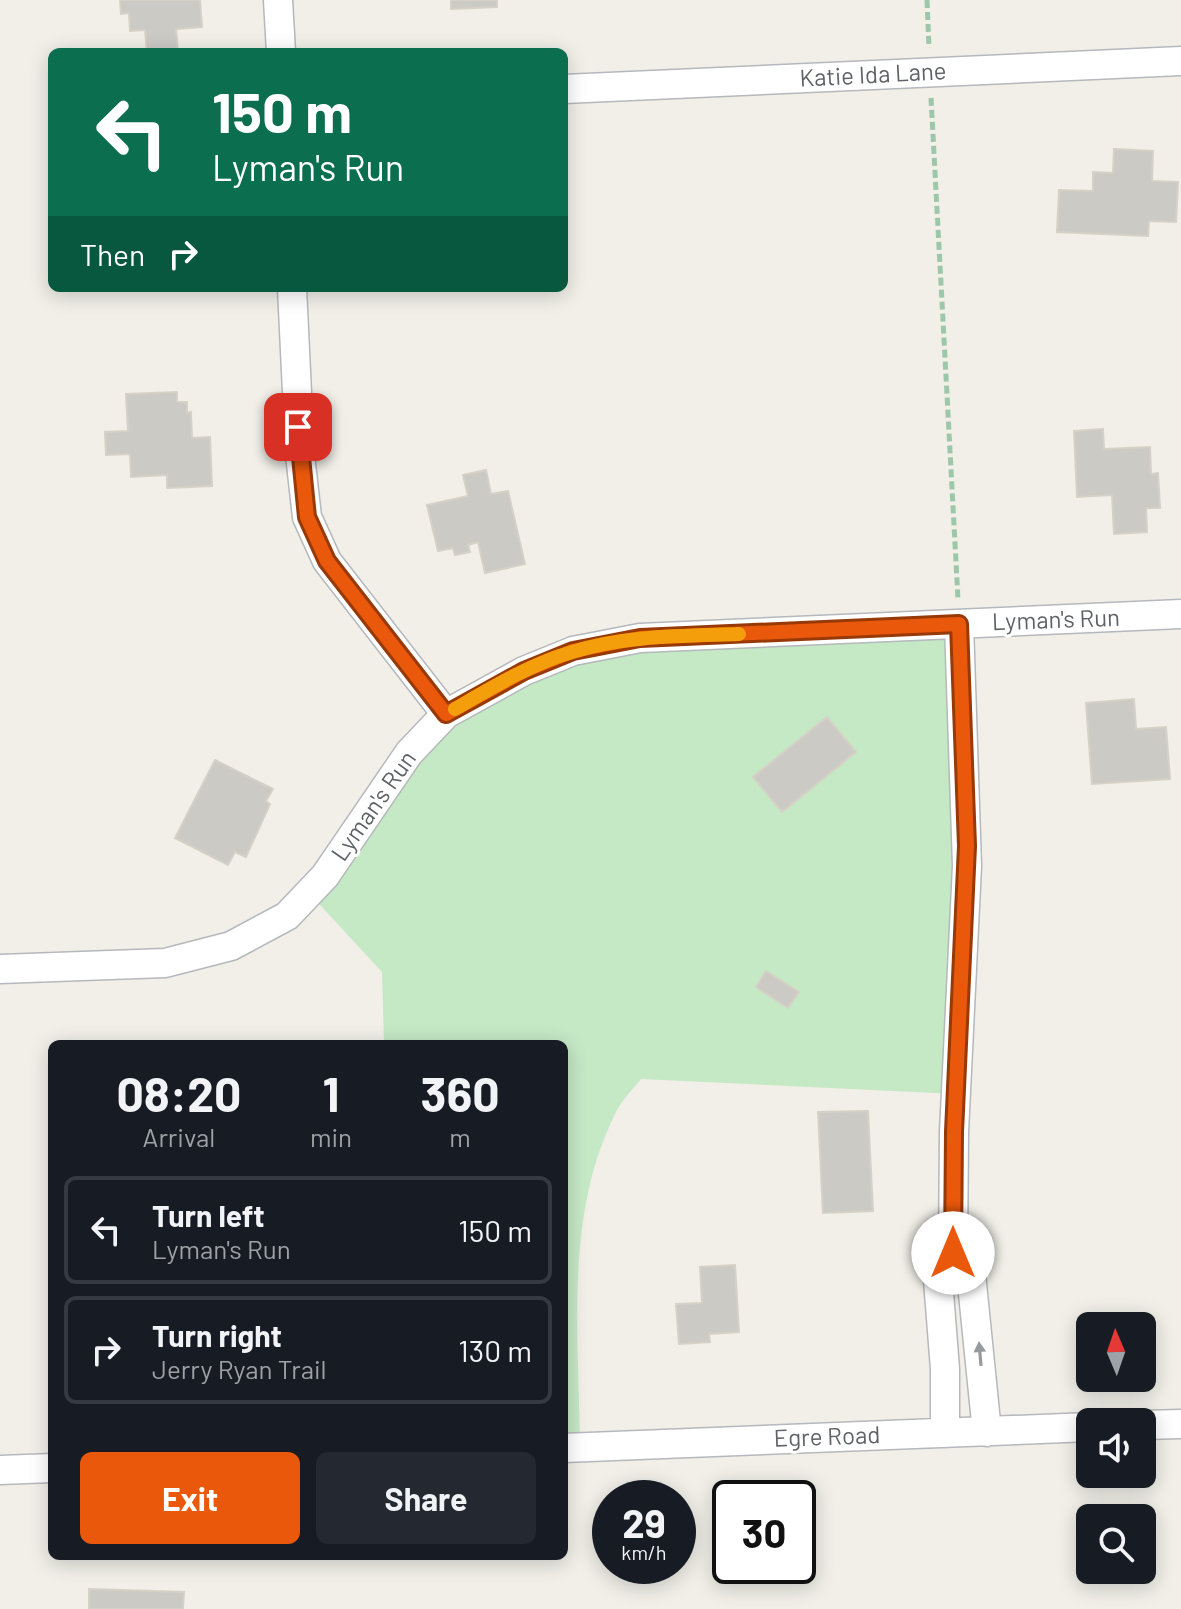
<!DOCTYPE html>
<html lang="en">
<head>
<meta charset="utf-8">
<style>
  body { margin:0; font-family:Barlow,sans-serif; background:#242831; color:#f1f3f6; height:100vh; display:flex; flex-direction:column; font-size:30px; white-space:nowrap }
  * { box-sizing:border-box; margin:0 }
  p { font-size:26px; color:#9ea1a6 }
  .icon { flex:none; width:44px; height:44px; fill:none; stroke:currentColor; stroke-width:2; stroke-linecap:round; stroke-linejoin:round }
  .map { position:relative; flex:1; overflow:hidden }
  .sheet { position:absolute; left:48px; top:1040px; width:520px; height:520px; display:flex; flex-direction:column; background:#171b24; border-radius:12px; box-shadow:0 4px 20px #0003 }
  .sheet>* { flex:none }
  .banner { position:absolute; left:48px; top:48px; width:520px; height:244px; border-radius:12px; box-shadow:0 4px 20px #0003; background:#0b6e4f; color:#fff; overflow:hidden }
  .needle { width:52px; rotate:358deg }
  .controls { position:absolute; left:1076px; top:1312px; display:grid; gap:16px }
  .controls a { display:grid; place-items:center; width:80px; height:80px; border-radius:12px; background:#171b24; box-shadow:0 4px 20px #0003; font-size:40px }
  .speed { position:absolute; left:592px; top:1480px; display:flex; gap:16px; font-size:40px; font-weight:700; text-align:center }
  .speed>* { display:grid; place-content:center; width:104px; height:104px; border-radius:50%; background:#171b24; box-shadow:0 4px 20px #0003; line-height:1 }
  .speed small { font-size:20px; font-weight:400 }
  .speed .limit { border:4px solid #111; border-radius:12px; background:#fff; color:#111 }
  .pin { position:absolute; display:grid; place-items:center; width:68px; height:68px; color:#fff; margin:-34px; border-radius:16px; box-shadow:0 4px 12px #0006 }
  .me { position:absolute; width:88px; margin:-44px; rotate:0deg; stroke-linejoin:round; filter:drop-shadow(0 0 6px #0008) }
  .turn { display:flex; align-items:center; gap:28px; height:168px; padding:0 32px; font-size:36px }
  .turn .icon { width:104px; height:104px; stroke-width:2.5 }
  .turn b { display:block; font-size:56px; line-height:68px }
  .then { display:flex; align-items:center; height:76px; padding:0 32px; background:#0003; gap:16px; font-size:30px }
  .eta { display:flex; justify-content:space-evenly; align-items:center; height:136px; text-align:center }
  .eta b { font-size:48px; font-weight:700; line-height:56px }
  .button { display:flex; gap:16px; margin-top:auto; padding:16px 32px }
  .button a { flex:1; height:92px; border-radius:12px; background:#ea580c; color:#fff; font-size:32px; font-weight:700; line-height:92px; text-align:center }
  .button a+a { background:#242831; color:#f1f3f6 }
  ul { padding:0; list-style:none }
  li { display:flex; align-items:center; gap:24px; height:108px; margin:0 16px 12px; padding:0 16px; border:4px solid #363941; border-radius:12px }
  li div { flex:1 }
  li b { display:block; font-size:30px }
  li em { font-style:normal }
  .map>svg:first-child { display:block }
  .green { fill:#c5e8c5 }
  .building { fill:#cccac5; stroke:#d6d1c6; stroke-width:2 }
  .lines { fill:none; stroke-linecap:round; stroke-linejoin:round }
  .minor-casing { stroke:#b5b8bc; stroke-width:31 }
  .path { stroke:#9cc7a9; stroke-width:5; stroke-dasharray:8 4; stroke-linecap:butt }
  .minor { stroke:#fff; stroke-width:28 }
  .oneway { fill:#979a9d }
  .route-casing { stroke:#983908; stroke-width:20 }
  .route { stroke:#ea580c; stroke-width:14 }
  .slow { stroke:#f59e0b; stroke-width:14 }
  .labels { text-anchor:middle; stroke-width:6; stroke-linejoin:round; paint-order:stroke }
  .street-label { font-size:24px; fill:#5f6368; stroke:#fff }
</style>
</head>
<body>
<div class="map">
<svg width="1181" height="1609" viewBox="0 0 1181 1609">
  <rect width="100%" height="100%" fill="#f1efe8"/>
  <path class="green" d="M959,624L956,1094L641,1079C632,1090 621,1101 615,1114C564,1217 579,1335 580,1447L564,1448V1044H384L382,972L309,893L409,753L573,651Z"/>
  <path class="building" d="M120,0H200L202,27L176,29L178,52H147L145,30L130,31L129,13L121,14Z
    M451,0H497V7L451,9Z
    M1114,149L1153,151L1152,181L1178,182L1176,222L1149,221L1148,236L1057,232L1059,190L1093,191V172L1113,173Z
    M177,392V402H187V413L191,412L192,438L210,437L212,486L167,488V475L131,477L130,454L106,455L105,432L128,431L126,394Z
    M1103,429L1104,449L1150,447L1151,474L1158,473L1160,508H1146L1147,532L1114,534L1112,495L1077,497L1074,431Z
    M486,470L491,494L508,491L525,564L485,573L478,542L468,545L470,552L455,555L453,548L438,551L427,505L468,496L463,475Z
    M1134,699L1136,729L1166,727L1170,779L1092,784L1086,703Z
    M827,717L856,752L782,812L753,777Z
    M215,760L273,789L266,801L270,804L246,857L235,852L228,865L175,838Z
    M766,971L799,992L788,1008L756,987Z
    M868,1111L873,1211L823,1213L818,1112Z
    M735,1265L739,1332L709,1334L710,1342L679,1344L676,1304L702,1303L700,1267Z
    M89,1589L184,1592L183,1609H89Z"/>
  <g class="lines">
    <defs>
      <path id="minor" d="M278,0L281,52
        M564,89L1181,61
        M292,288L300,455L307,517L327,561L446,714
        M0,969L165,963L231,946L287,916L325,876L409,753L446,714L524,671L573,651L640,638L1181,614
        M953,1253L971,1274L987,1432
        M1142,1425L1181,1424
        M945,1433V1369L938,1280L953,1253L954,1132L967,866L959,624
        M564,1448L1090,1427
        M0,1470L52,1468"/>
    </defs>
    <use href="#minor" class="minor-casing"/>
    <path class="path" d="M927,0L929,48
      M931,98L958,599"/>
    <use href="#minor" class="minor"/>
  </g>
  <defs><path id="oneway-solid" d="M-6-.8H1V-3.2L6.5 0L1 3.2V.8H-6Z" transform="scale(2)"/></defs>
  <use class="oneway" href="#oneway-solid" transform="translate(980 1354) rotate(-95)"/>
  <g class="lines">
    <defs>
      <path id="route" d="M298,427L307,517L327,561L446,714L524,671L573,651L640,638L959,624L967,846L954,1132L953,1253"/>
    </defs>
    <use href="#route" class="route-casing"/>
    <use href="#route" class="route"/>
    <path class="slow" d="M455,709C493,687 531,664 572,652C626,635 683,636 739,634"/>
  </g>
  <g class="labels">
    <g class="street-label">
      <text transform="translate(873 75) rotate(-3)" y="8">Katie Ida Lane</text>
      <text transform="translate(1056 620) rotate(-2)" y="8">Lyman's Run</text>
      <text transform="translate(374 806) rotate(-55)" y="8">Lyman's Run</text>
      <text transform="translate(827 1437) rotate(-2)" y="8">Egre Road</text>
    </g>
  </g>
</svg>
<div class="controls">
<a><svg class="needle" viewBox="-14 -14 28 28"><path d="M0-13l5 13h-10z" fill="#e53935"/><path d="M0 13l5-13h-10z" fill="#9ea1a6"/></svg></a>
<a><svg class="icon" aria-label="sound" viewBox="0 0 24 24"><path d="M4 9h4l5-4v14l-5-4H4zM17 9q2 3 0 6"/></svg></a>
<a><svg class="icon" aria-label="search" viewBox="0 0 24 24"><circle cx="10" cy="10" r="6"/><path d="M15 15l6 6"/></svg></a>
</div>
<div class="speed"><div>29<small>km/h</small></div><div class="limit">30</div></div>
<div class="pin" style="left:298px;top:427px;background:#d93025"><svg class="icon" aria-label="arrive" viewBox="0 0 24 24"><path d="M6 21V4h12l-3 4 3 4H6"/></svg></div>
<svg class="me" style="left:953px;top:1253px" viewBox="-20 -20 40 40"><circle r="19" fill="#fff"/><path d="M0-13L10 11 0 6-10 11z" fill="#ea580c"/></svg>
<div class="banner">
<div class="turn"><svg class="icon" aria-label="left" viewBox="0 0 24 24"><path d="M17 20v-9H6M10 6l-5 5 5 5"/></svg><div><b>150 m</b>Lyman's Run</div></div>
<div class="then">Then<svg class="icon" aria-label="right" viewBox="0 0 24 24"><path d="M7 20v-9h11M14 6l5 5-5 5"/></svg></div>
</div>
<section class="sheet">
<div class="eta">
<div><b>08:20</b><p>Arrival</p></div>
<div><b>1</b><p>min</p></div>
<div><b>360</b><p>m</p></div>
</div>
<ul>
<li><svg class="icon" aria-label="left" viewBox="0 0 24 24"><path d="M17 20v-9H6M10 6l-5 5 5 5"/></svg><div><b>Turn left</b><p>Lyman's Run</p></div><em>150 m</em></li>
<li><svg class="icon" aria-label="right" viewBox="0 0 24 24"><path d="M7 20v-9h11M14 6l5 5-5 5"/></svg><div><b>Turn right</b><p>Jerry Ryan Trail</p></div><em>130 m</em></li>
</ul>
<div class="button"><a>Exit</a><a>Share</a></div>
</section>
</div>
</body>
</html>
